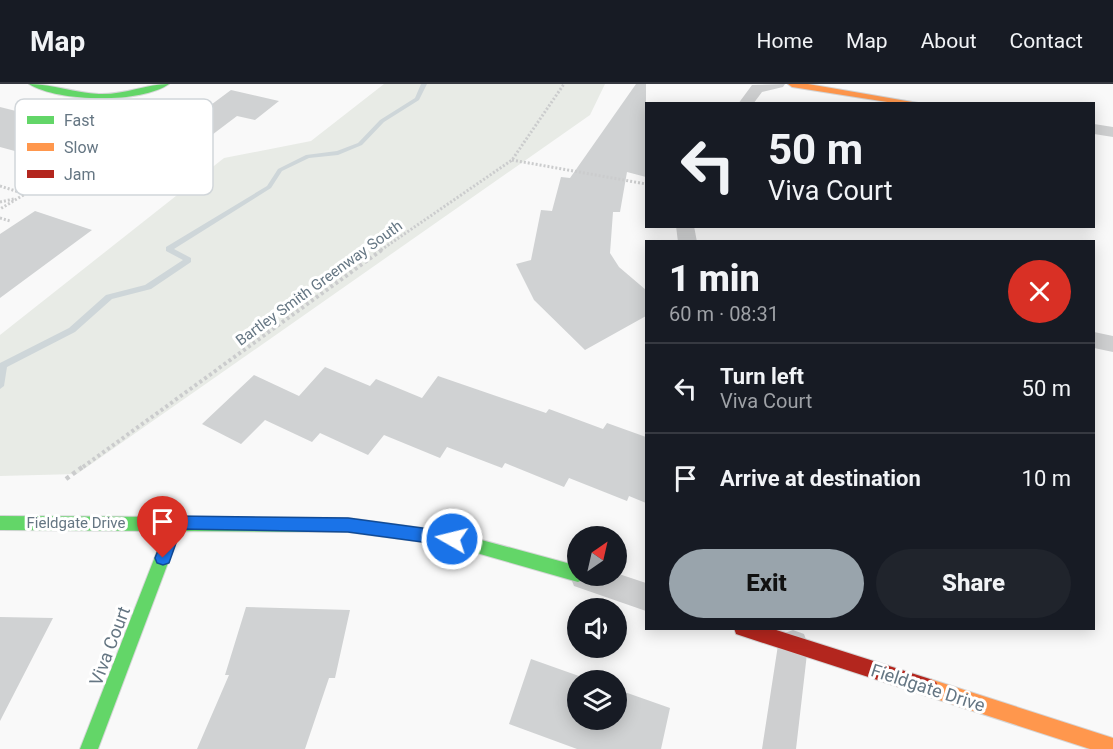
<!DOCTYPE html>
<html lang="en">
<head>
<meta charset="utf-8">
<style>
  body { margin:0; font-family:Roboto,sans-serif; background:#20242c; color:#f1f3f6; height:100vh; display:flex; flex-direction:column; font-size:22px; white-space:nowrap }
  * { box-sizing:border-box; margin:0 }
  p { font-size:20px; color:#9ea1a6 }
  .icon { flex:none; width:33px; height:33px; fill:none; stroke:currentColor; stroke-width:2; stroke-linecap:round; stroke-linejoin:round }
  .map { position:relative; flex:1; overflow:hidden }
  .panel { position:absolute; left:645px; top:156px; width:450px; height:390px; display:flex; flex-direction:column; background:#171b24; border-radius:0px; box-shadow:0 3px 15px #0003 }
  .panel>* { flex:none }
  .hud { position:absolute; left:645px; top:18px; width:450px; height:126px; border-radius:0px; box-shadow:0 3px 15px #0003; background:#171b24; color:#f1f3f6; overflow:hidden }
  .needle { width:39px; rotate:34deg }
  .tools { position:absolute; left:567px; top:442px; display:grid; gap:12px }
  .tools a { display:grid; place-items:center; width:60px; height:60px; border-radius:50%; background:#171b24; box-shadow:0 3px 15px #0003; font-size:30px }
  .pin { position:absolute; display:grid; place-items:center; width:51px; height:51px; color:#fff; margin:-62px -26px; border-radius:50% 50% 50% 0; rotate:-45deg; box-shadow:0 0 6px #0007 }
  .pin .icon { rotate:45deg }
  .me { position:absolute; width:66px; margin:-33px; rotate:278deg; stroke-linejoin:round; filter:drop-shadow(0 0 4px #0008) }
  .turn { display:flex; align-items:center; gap:21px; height:126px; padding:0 24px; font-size:27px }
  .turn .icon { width:78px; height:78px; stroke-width:2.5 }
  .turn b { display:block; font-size:42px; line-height:51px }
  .round { display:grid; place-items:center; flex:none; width:63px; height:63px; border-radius:32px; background:#20242c }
  .headline { display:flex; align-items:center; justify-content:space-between; height:102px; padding:0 24px }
  h1 { font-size:36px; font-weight:800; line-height:45px }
  .primary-button { display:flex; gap:12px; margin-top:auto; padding:12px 24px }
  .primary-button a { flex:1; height:69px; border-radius:36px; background:#99a4ac; color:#111; font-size:24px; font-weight:800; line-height:69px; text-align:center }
  .primary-button a+a { background:#20242c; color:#f1f3f6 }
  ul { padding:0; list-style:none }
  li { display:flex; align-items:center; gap:18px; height:90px; padding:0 24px; border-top:2px solid #363941 }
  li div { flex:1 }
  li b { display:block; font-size:22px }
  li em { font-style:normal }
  header { display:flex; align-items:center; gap:36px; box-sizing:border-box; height:84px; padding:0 30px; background:#171b24; border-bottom:2px solid #363941 }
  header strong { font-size:28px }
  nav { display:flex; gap:33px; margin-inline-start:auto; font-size:21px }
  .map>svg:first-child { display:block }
  .green { fill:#e8ebe6 }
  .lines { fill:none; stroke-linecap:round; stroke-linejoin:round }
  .stream { fill:#ced6d9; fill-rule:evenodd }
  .building { fill:#d0d2d3 }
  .fast-casing { stroke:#d5d6d7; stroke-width:2 }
  .slow-casing { stroke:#d5d6d7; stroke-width:2 }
  .jam-casing { stroke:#d5d6d7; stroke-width:2 }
  .path-far2 { stroke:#cbcccd; stroke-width:3; stroke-dasharray:2 2; stroke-linecap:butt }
  .path-far1 { stroke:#cbcccd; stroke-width:4; stroke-dasharray:3 3; stroke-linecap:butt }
  .path { stroke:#cbcccd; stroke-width:4.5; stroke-dasharray:4 4; stroke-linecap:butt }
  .street { fill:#cecfd0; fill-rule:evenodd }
  .fast { fill:#63d668; fill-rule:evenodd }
  .slow { fill:#ff974d; fill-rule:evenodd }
  .jam { fill:#b3261e; fill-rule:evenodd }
  .route { fill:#1a73e8; stroke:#114b97; stroke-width:1.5 }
  .labels { text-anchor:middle; stroke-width:6; stroke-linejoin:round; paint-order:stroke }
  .street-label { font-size:15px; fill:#657683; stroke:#fff }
  .near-street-label { font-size:18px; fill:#657683; stroke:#fff }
  .key { fill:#fff; stroke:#d1d6da; stroke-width:1.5 }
  .key-label { font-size:16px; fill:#657683 }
</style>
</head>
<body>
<header>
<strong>Map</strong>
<nav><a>Home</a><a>Map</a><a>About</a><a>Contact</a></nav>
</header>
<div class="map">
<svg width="1113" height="665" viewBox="0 0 1113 665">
  <rect width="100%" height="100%" fill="#f9f9f9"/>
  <path class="green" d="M384,0H605L590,31L77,390L0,392V251L224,74L311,57Z"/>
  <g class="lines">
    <path class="stream" d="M421,0H427L419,16L384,38L362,61L338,71L309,74L282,87L271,104L174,165L191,174V178L151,205L112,215L75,248L7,283L4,302L0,305V279L69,244L106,211L145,201L183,176L166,167V163L267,102L278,85L306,71L337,67L358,59L380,36L415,14Z"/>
  </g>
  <path class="building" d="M636,0H646V93L627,88L620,128H613L610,169L619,183L646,206V232L585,266L534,216L516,180L531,176L541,126L552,127L561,93L570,94Z
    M231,6L279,17L255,36L237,32L200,60L152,46L179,28L196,32Z
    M0,23L84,44L115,53L70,82L0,63Z
    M35,127L92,146L0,214V150Z
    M325,283L370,302L376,295L422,314L438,292L546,329L549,325L603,345L607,339L646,353V419L629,412L627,417L569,394L564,403L505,379L502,384L447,363L440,374L384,351L368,371L320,349L312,358L265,336L241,360L202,340L254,291L299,312Z
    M246,523L350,526L335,594H329L305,665H197L229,591H225Z
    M0,533L53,534L0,637Z
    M531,575L593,597H578V636H616V605L670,624L661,665H577L509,640Z"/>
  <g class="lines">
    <defs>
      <path id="fast" d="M29,0C53,0 75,9 99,10C124,11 146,0 169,0C141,20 57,18 29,0Z
        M176,431L181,433L348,434L452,448L578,482V492H585L584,495L578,498L452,462L348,448L180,447L98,665H80L165,447L0,446V432L171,433Z"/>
      <path id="slow" d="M788,0H808L924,20H900L792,3Z
        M930,595L1113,654V665H1090L930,613L924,610L921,604L924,598Z"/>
      <path id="jam" d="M734,544H770L930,595L936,598L939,604L936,610L930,613L742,552L736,550Z"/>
    </defs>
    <use href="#fast" class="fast-casing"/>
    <use href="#slow" class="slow-casing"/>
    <use href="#jam" class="jam-casing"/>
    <path class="path-far2" d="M512,76L646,100
      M0,102L25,110L0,125
      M0,118L14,115
      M0,134L10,137
      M381,166L512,76L564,0"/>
    <path class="path-far1" d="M83,383L383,165"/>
    <path class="path" d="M66,395L85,381"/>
    <path class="street" d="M785,0L783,3L762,8L753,20H738L752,1Z
      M1094,40L1113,43V53L1094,50Z
      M676,142H694L697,158H678Z
      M1094,248L1113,252V268L1094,264Z
      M578,481V492H616V489L646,499V527L574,502L570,492L574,482Z
      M793,546L804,550L808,561L796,665H762L778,561L782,550Z"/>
    <use href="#fast" class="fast"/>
    <use href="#slow" class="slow"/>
    <use href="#jam" class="jam"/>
  </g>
  <path class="route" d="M176,432L348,434L452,448L458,450L460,455L458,460L452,462L348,448L181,445L169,479L163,481L157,479L155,474L171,434Z"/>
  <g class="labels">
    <g class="street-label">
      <text transform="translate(319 199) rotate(-36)" y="5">Bartley Smith Greenway South</text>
      <text x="76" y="444">Fieldgate Drive</text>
    </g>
    <g class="near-street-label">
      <text transform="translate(110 562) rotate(-69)" y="6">Viva Court</text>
      <text transform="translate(928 604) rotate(18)" y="6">Fieldgate Drive</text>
    </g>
  </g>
  <rect x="15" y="15" width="198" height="96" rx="9" class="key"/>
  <rect x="27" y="32" width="27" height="8" fill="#63d668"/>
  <rect x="27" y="59" width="27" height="8" fill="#ff974d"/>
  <rect x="27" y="86" width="27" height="8" fill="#b3261e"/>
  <g class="key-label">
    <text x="64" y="42">Fast</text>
    <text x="64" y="69">Slow</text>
    <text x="64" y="96">Jam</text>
  </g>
</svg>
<div class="tools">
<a><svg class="needle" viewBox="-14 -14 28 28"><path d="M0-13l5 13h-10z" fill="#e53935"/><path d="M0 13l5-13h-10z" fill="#9ea1a6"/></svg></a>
<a><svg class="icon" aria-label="sound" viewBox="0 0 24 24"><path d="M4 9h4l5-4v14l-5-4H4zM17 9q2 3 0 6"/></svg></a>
<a><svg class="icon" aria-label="layers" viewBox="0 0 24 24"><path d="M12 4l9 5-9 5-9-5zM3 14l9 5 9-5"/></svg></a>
</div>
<div class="pin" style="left:163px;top:474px;background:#d93025"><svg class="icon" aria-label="arrive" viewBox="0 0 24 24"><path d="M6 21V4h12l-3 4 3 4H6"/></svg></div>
<svg class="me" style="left:452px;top:455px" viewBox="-20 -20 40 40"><circle r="17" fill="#1a73e8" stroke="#fff" stroke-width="3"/><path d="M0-11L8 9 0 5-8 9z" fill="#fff"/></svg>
<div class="hud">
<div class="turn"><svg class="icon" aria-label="left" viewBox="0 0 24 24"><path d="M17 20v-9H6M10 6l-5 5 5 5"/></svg><div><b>50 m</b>Viva Court</div></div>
</div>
<section class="panel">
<div class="headline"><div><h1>1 min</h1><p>60 m · 08:31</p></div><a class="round" style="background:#d93025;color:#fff"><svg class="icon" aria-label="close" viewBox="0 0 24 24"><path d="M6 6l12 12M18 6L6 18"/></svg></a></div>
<ul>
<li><svg class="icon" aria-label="left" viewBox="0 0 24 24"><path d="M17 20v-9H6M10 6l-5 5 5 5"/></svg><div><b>Turn left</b><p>Viva Court</p></div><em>50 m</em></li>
<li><svg class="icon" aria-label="arrive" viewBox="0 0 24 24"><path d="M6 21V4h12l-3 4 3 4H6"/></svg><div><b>Arrive at destination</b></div><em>10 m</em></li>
</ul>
<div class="primary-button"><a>Exit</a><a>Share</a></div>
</section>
</div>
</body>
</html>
